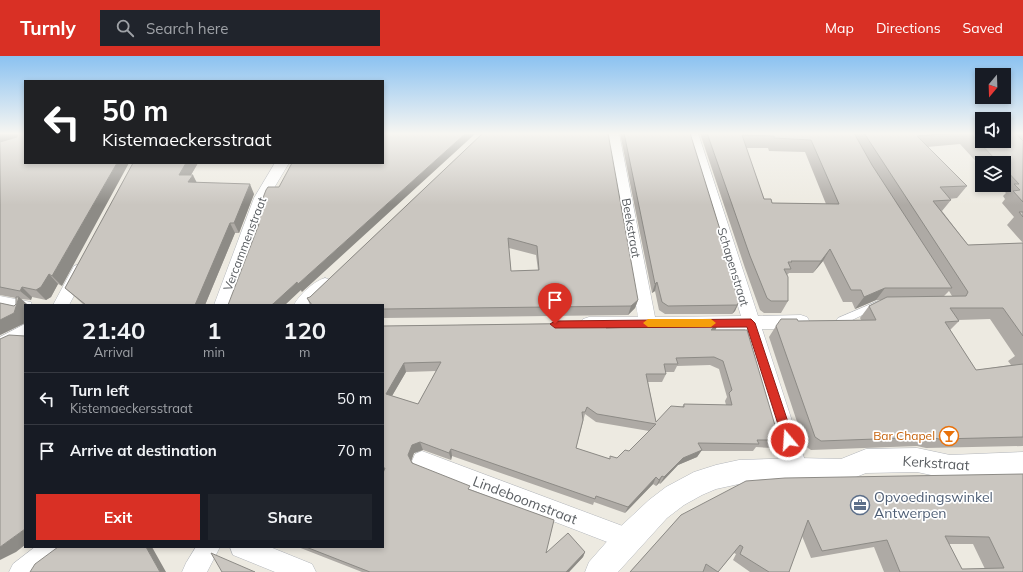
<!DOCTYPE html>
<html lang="en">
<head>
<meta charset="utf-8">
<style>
  body { margin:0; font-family:Mulish,sans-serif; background:#20242c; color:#f1f3f6; height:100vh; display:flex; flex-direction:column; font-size:15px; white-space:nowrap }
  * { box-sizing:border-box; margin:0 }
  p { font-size:13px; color:#9ea1a6 }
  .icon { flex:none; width:22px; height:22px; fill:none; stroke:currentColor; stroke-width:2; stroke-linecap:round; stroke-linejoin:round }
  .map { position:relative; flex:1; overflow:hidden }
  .details { position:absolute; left:24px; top:248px; width:360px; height:244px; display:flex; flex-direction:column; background:#171b24; border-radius:0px; box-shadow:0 2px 6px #0003 }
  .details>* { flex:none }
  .guide { position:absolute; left:24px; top:24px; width:360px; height:84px; border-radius:0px; box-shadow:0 2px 6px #0003; background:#202124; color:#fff; overflow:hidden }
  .needle { width:26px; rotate:199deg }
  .fabs { position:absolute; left:975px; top:12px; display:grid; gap:8px }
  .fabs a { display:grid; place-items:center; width:36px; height:36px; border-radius:0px; background:#171b24; box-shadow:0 2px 6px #0003; font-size:20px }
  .pin { position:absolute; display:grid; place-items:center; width:34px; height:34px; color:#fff; margin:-41px -17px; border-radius:50% 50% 50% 0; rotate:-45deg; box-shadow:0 0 4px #0007 }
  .pin .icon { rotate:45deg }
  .me { position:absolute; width:44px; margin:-22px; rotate:342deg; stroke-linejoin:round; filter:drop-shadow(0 0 3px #0008) }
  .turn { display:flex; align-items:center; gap:14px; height:84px; padding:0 12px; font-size:18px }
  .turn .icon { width:52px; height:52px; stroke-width:2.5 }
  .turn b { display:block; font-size:28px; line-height:34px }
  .eta { display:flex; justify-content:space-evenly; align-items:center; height:68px; text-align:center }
  .eta b { font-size:24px; font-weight:700; line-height:28px }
  .cta { display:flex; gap:8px; margin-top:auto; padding:8px 12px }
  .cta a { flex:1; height:46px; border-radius:0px; background:#d93025; color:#fff; font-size:16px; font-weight:700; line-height:46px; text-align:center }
  .cta a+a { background:#20242c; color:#f1f3f6 }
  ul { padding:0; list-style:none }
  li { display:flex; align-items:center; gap:12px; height:52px; padding:0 12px; border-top:1px solid #363941 }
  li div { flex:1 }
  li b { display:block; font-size:15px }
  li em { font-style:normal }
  header { display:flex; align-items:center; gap:24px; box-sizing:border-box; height:56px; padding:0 20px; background:#d93025; color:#fff }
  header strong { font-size:19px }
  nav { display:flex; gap:22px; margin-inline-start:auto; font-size:14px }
  .search { width:280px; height:36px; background:#20242c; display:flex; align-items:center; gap:10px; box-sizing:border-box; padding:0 14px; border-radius:0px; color:#9ea1a6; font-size:15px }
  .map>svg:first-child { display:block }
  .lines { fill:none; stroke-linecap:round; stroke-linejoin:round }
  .service-casing { stroke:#b4b7bc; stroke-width:1 }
  .minor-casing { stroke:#b4b7bc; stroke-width:1 }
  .tertiary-casing { stroke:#b4b7bc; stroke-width:1 }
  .service { fill:#fff; fill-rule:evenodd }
  .minor { fill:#fff; fill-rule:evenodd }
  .tertiary { fill:#fff; fill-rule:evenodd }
  .wall { fill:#aeaaa5; fill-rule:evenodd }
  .shaded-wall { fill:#8d8b86 }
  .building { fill:#cac6c0; stroke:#8d8b86; fill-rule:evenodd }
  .route { fill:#d93025; stroke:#8d1f18 }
  .slow { fill:#f59e0b }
  .labels { text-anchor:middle; stroke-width:3.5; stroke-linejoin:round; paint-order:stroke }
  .street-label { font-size:12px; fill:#5a5e62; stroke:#fff }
  .food-label { font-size:12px; fill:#c56008; stroke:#fff; text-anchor:end }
  .near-street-label { font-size:14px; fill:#5a5e62; stroke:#fff }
  .near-service-label { font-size:14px; fill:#4e5e75; stroke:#fff; text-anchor:start }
</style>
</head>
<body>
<header>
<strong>Turnly</strong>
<div class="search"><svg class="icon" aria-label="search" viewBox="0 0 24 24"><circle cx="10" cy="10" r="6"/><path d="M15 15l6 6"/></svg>Search here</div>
<nav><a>Map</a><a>Directions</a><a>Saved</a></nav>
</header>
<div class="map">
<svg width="1023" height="516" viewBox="0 0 1023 516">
  <rect width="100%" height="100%" fill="#edeae1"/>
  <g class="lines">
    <defs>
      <path id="service" d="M878,245L881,246L882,248L881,250L844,268H838L836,265L838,262Z"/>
      <path id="minor" d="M607,77H619L655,261L741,260L686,77H698L758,260L801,259L807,261L810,266L807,271L801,273H762L808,414L805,421L798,424L791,421L788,414L745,273L589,275L583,273L580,268L583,263L589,261H638Z
        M275,107H289L268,142L230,249H214L254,142Z
        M80,208L86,210L88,214L69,249H53L74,210Z
        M325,222L331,224L333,228L331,232L313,249H294C299,239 314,225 325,222Z
        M0,240L31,246L32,249H25V258L0,252Z
        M25,268V284L0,297V281Z
        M422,395L636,475L639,483L636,491L628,494L415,412L412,405L415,398Z
        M35,491H64L61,499L39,516H9L13,508Z
        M196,491H220L207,516H182L186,507Z
        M230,491H270L312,508L316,516H275L233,499Z"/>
      <path id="tertiary" d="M917,392L950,399L1023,396V420L950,423L917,416L866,417L841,427L798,426L739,428L716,433L702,439L684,449L667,462L618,516H585L589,506L618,473L649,444L666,431L694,416L716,409L739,404L798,402L841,403L866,393Z"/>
    </defs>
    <use href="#service" class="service-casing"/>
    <use href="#minor" class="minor-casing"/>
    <use href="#tertiary" class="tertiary-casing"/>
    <use href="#service" class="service"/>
    <use href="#minor" class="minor"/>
    <use href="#tertiary" class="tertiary"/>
  </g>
  <path class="wall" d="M0,77L62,230L58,228L51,241L46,244L32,241L31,244L21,243L28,249L25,267L0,279V247L14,250L16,248V242L0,239Z
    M483,77L638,244L635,252L628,259L383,262V249H310L307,242L310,241ZM509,192L536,199L538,214L511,215Z
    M620,77H690L739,246L735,255L732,258H665L659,254L655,235L652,237Z
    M700,77H1023V187L1007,169L1014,161L1002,147L1005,143L1003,140L1006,137L998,129H1004V107H982V112L960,88L927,91L967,130L957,142L949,143L951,144L942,155L968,189L1023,187V390L926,392L917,390L811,394L805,390L769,281L776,270L798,265L861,264L860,262L869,250L882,244H876L855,253L852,246H843L823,205L813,217H789L787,219L788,245L781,257H764L760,254L745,212ZM746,92H768L769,95L805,96L826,148L772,147L764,143ZM949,235L952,240H944ZM990,263L1015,300L1008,305L1011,309L976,314L950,274L959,265L958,264Z
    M133,107H198L191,119L197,127L254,138L239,177H235L205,249H84L75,241L65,232Z
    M279,131L302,236L256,175L253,168Z
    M719,266L715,274L779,383L772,392L756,391L753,395H701L697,401L678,409L660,428L659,427L656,430L653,428L625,457L594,446L593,449L452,400L451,404L423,394L414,397L411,404L412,407L470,434L554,464L546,496H585L583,501L569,516H362L298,491H383V270L611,267L610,272L692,269L693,267ZM710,309L719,313L727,341L725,345L726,349L684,348L682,351L656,366L648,326H662L666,318L665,316H674L677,310ZM436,315L418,348L392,340L406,316ZM585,358L596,366L649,375L629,395L617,402L609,403L576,392Z
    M1023,418V516H884L874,491L811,502L802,480L789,516H750L733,504L736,498L734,497L718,516H630L681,459ZM949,488H973L985,513H962Z"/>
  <path class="shaded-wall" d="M0,77H23L25,80L0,88Z
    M466,77H476L302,236L298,228Z
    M117,107H129L62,230L52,220Z
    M186,107H198L185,129L179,119Z
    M193,119L198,129L188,126Z
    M250,128L254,138L239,177L234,167Z
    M230,167L235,177L205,249H195Z
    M830,193L823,205L813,217L821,205Z
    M49,218L58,228L51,241L46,244L36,234Z
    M297,226L301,234L285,249H271Z
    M657,226L655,235L652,237L655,228Z
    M22,231L32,241L31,244L20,235Z
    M885,232L876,244L855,253L864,241Z
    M19,241L28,249H25V267L0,279V264L14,257Z
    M638,244L635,252L628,259L631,250Z
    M739,246L735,255L732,258L737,249Z
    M719,266L715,275L711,274Z
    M611,267L609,276L606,272Z
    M404,307L406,316L389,345L386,338Z
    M420,386L423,394L414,397L411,406L408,399L412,389Z
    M451,393L452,400L451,404L449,397Z
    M702,394L697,401L678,409L660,428L664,421L683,402Z
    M662,420L659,427L656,430L659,424Z
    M656,421L653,428L625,457L628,451Z
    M25,473V489L16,496L0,504V491Z
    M146,491H152L166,516H160Z
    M585,496L583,501L569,516H566Z"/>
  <path class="building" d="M18,77H25V107H117L52,220L49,218L41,231L36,234L22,231L20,235L0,231V86L17,81Z
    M383,77H466L298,228L297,226L273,248L271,249H228L259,168H253L266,134L268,131H279L292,107H383Z
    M483,77H608L638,244L631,250L383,253V249H312L307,242L310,241ZM508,182L537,190L539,214L511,215Z
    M624,77H690L731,209L728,210L739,246L737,249L668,250L662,246L657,226L655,228Z
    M707,77H854L872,109L952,232H885L864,241L861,234H851L830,193L821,205H791L792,206H788L791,213H784L788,221V245H771L767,242L750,200ZM742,79L774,80V82L811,84L839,148L772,147L771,143H764Z
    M864,77H956L917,80L967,130L940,131L951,144L933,145L968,189L1023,187V280L1003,252H950L959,265L945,266L976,314L1023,308V381L939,383L930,381L821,385L815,381L776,270L781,263H797L798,265L876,264L869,250L887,241L966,240L968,236Z
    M970,77H982V85H1004V77H1015L1023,85V146L1013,135L1020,134L1014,128H1019L1004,112V107H999Z
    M133,107H186L179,119H193L188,126L250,128L234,167H230L195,249H86L65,232Z
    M1019,156H1023V161Z
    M16,241H19L14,257L0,264V247L14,250L16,248Z
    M719,266L711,274H747L779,383L778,384H757L759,388L698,387L702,394L683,402L664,421L662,420L659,424L656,421L628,451L596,440L595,443L451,393L449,397L420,386L412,389L408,399L412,407L470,430L468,433L554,464L546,497L568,477L585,496L566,516H370L306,491H383V417L385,412H383V270L611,267L606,272L696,269L693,267ZM714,301L723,305L732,334L729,337L732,349L684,348V351L671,350L656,366L646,318H666L664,308H678L676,302ZM441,306L418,348L386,338L404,307ZM587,351L597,358L656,368L629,395L625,394L617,402L610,400V403L576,392L583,364L582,356H585Z
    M9,279L25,280V473L0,491V283Z
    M1023,418V516H900L887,484L822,495L808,464L789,516H769L740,498L743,491L740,489L718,516L706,508L703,516H630L681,459L746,425L785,422ZM945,480L989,481L1004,512L962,513Z
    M58,491H146L160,516H30L35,508Z
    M211,497L255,516H222Z"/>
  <linearGradient id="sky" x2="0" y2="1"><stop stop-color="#8bc2f1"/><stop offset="0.52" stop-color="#f7f6f2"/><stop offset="1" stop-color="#f7f6f2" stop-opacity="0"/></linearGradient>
  <rect width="1023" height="149" fill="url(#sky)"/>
  <path class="route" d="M751,263L755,267L794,384L792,387L788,389L785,387L783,384L747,271L555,272L550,268L555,265Z"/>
  <path class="slow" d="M648,263H711L716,267L711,271H648L643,267Z"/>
  <defs>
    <symbol id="bar-ring" viewBox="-11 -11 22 22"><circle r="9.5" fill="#fff" stroke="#e8710a" stroke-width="1.5"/><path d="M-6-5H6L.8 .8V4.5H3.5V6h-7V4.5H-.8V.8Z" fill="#e8710a"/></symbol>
    <symbol id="office-ring" viewBox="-11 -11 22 22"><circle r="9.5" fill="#fff" stroke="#5c6f8a" stroke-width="1.5"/><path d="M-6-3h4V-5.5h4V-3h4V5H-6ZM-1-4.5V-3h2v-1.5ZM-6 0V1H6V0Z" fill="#5c6f8a"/></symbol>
  </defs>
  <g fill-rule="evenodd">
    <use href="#bar-ring" x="938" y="369" width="22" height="22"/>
    <use href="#office-ring" x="849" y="438" width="22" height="22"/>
  </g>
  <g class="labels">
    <g class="street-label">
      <text transform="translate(631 172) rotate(80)" y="4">Beekstraat</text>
      <text transform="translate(245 188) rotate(-69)" y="4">Vercammenstraat</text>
      <text transform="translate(733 211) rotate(73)" y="4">Schapenstraat</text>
    </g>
    <g class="food-label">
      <text x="935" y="384">Bar Chapel</text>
    </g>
    <g class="near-street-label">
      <text transform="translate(936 407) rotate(4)" y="5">Kerkstraat</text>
      <text transform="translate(525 444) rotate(21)" y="5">Lindeboomstraat</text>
    </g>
    <g class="near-service-label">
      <text x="874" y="446">Opvoedingswinkel<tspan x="874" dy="16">Antwerpen</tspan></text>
    </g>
  </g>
</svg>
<div class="fabs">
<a><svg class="needle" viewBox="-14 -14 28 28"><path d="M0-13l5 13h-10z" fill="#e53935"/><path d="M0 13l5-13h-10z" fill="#9ea1a6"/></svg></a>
<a><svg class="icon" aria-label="sound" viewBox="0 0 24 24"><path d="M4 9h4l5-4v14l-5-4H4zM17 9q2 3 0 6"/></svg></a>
<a><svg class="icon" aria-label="layers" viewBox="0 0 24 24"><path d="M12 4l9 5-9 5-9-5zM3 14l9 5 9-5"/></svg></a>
</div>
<div class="pin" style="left:555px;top:268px;background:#d93025"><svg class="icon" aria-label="arrive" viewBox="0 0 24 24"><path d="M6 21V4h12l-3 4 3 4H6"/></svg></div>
<svg class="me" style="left:788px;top:384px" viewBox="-20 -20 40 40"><circle r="17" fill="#d93025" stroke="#fff" stroke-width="3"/><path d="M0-11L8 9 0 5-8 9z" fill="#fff"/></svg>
<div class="guide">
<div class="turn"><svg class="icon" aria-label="left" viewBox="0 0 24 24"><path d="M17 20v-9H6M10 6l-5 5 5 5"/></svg><div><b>50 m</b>Kistemaeckersstraat</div></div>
</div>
<section class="details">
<div class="eta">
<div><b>21:40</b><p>Arrival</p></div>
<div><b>1</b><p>min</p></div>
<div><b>120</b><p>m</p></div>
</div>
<ul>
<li><svg class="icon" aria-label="left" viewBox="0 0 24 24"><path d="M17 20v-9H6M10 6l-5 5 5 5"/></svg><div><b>Turn left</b><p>Kistemaeckersstraat</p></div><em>50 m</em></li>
<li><svg class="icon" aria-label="arrive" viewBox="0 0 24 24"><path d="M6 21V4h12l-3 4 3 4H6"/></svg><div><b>Arrive at destination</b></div><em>70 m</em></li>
</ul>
<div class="cta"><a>Exit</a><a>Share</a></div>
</section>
</div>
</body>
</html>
